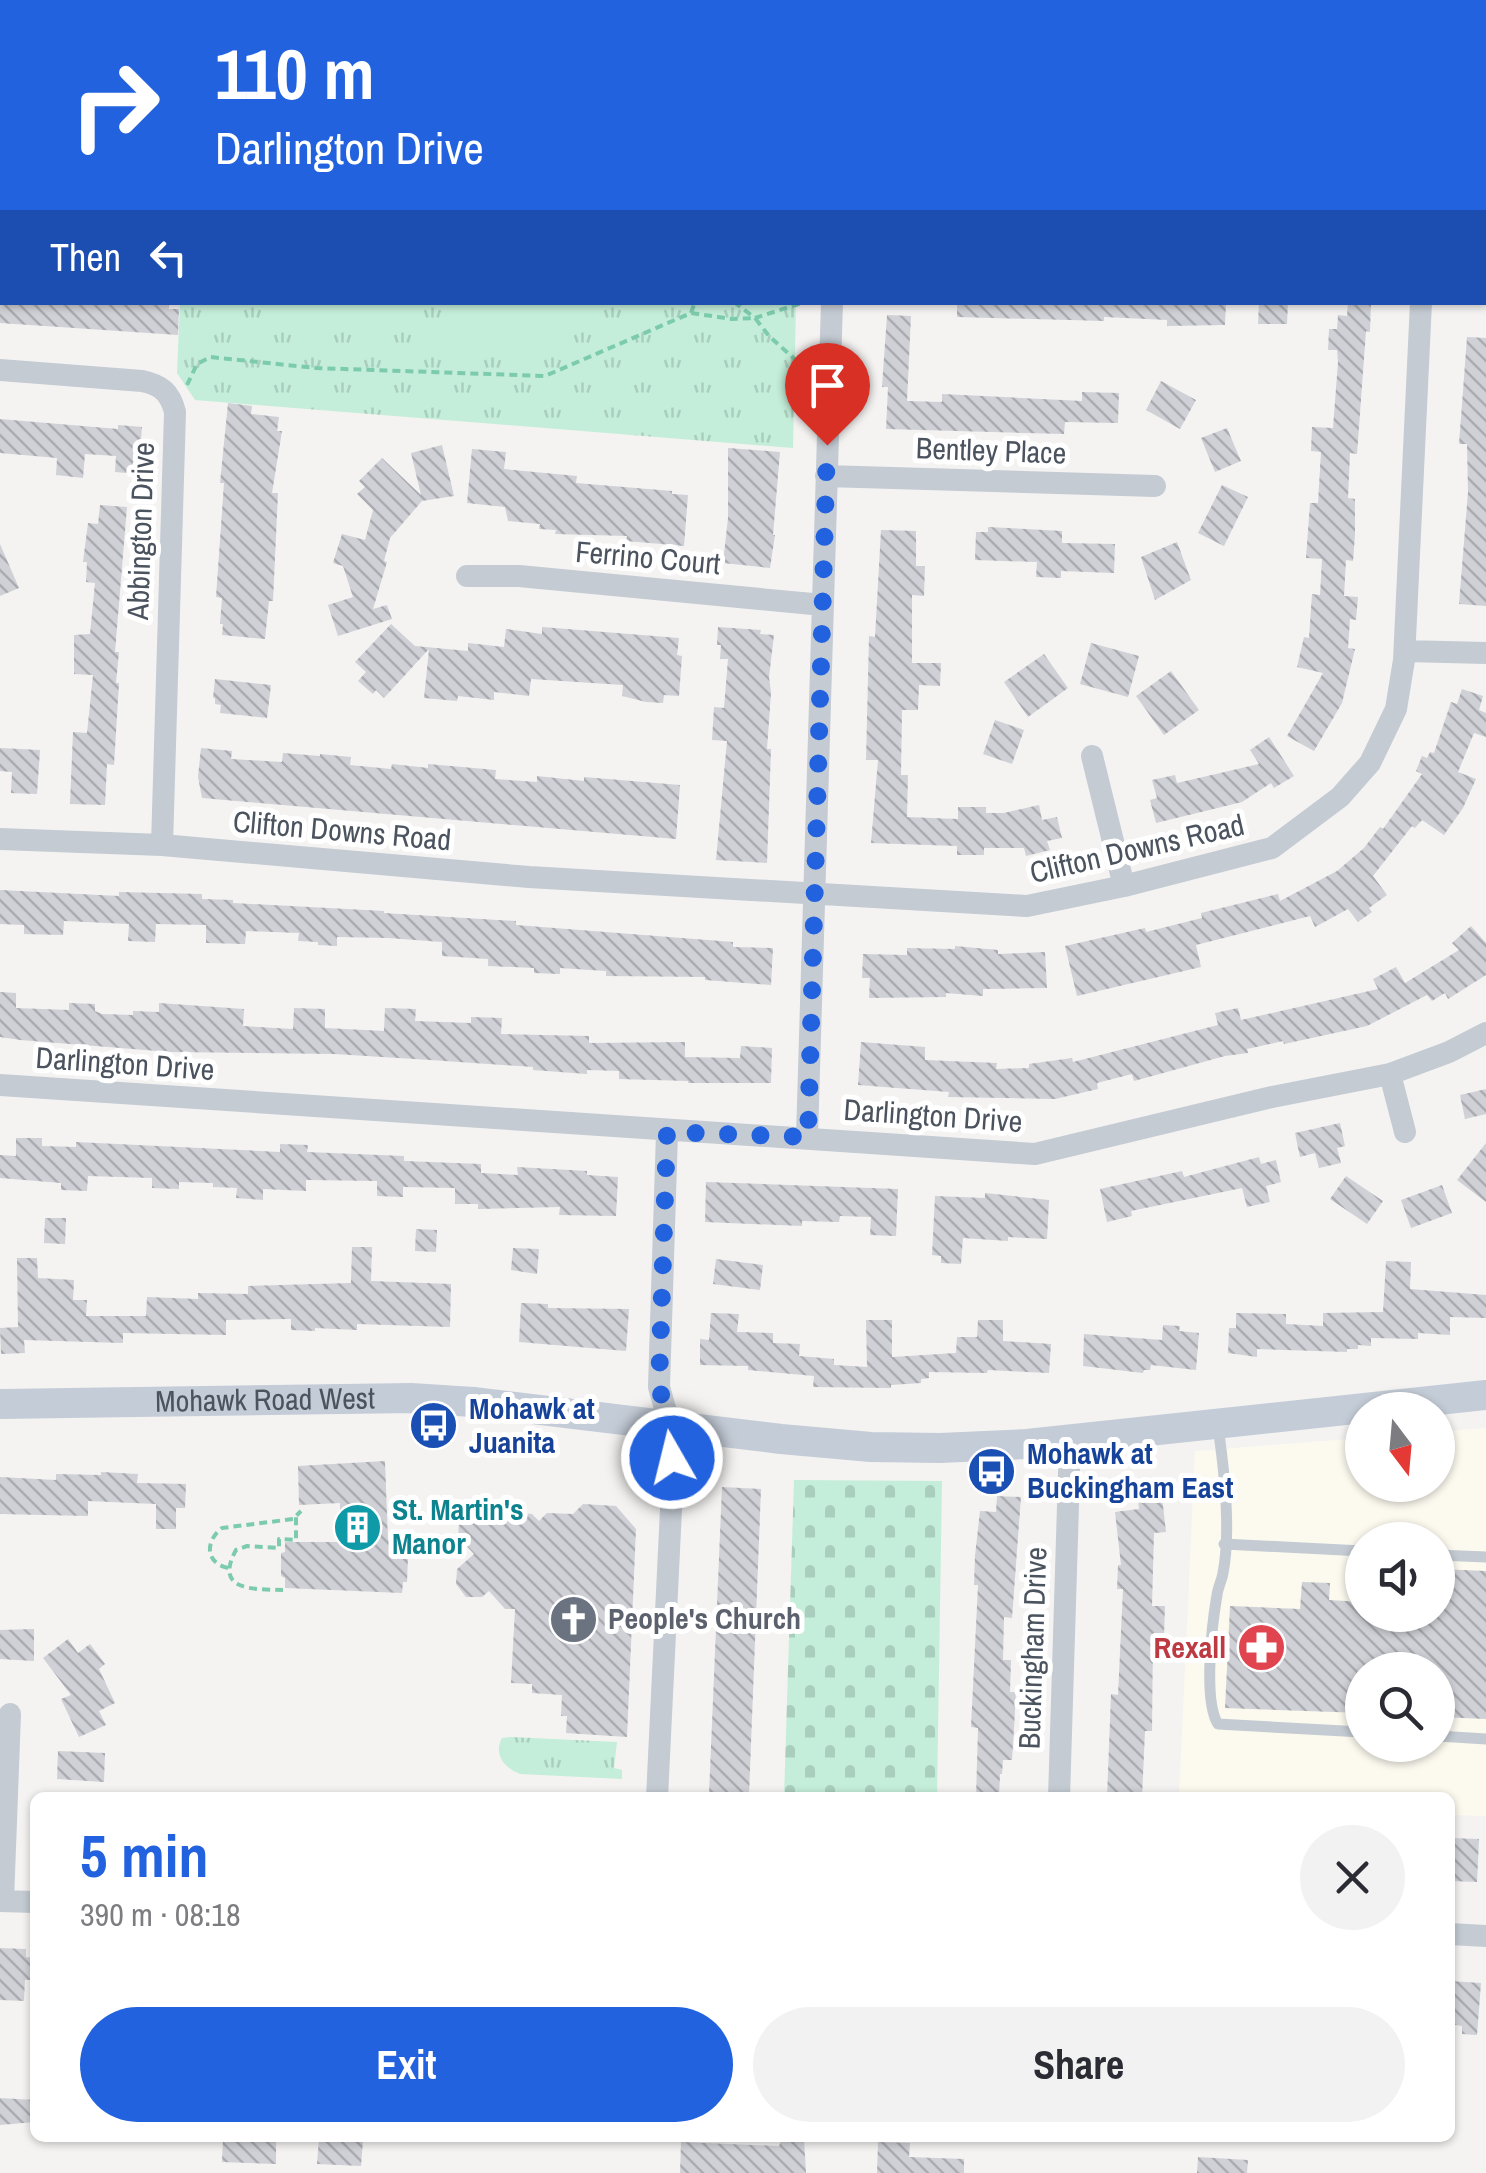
<!DOCTYPE html>
<html lang="en">
<head>
<meta charset="utf-8">
<style>
  body { margin:0; font-family:"Archivo Narrow",sans-serif; background:#f2f2f3; color:#2b2b33; height:100vh; display:flex; flex-direction:column; font-size:38px; white-space:nowrap }
  * { box-sizing:border-box; margin:0 }
  p { font-size:32px; color:#7c7c81 }
  .icon { flex:none; width:55px; height:55px; fill:none; stroke:currentColor; stroke-width:2; stroke-linecap:round; stroke-linejoin:round }
  .map { position:relative; flex:1; overflow:hidden }
  .side { position:absolute; left:30px; top:1792px; width:1425px; height:350px; display:flex; flex-direction:column; background:#fff; border-radius:15px; box-shadow:0 2px 8px #0004 }
  .side>* { flex:none }
  .guide { position:absolute; left:0px; top:0px; width:1488px; height:305px; box-shadow:0 2px 8px #0004; background:#2362de; color:#fff; overflow:hidden }
  .needle { width:65px; rotate:164deg }
  .fabs { position:absolute; left:1345px; top:1392px; display:grid; gap:20px }
  .fabs a { display:grid; place-items:center; width:110px; height:110px; border-radius:50%; background:#fff; box-shadow:0 2px 8px #0004; font-size:50px }
  .pin { position:absolute; display:grid; place-items:center; width:85px; height:85px; color:#fff; margin:-102px -42px; border-radius:50% 50% 50% 0; rotate:-45deg; box-shadow:0 0 10px #0007 }
  .pin .icon { rotate:45deg }
  .me { position:absolute; width:110px; margin:-55px; rotate:352deg; stroke-linejoin:round; filter:drop-shadow(0 0 8px #0008) }
  .turn { display:flex; align-items:center; gap:35px; height:210px; padding:0 50px; font-size:45px }
  .turn .icon { width:130px; height:130px; stroke-width:2.5 }
  .turn b { display:block; font-size:70px; line-height:85px }
  .then { display:flex; align-items:center; height:95px; padding:0 50px; background:#0003; gap:20px; font-size:38px }
  .round { display:grid; place-items:center; flex:none; width:105px; height:105px; border-radius:52px; background:#f2f2f3 }
  .summary { display:flex; align-items:center; justify-content:space-between; height:170px; padding:0 50px }
  h1 { font-size:60px; font-weight:700; line-height:75px; color:#2362de }
  .primary-button { display:flex; gap:20px; margin-top:auto; padding:20px 50px }
  .primary-button a { flex:1; height:115px; border-radius:60px; background:#2362de; color:#fff; font-size:40px; font-weight:700; line-height:115px; text-align:center }
  .primary-button a+a { background:#f2f2f3; color:#2b2b33 }
  .map>svg:first-child { display:block }
  .commercial { fill:#fcfaef; fill-rule:evenodd }
  .grass { fill:url(#grass-tufts) }
  .cemetery { fill:url(#cemetery-stones) }
  .garden { fill:#c4eed9 }
  .building { fill:url(#building-back-hatch) }
  .lines { fill:none; stroke-linecap:round; stroke-linejoin:round }
  .path { stroke:#7dcbad; stroke-width:4; stroke-dasharray:8 5; stroke-linecap:butt }
  .service { stroke:#c4cbd3; stroke-width:11 }
  .minor { stroke:#c4cbd3; stroke-width:22 }
  .secondary { stroke:#c4ccd7; stroke-width:30 }
  .route { stroke:#2362de; stroke-width:18; stroke-dasharray:0 32.4 }
  .labels { text-anchor:middle; stroke-width:10; stroke-linejoin:round; paint-order:stroke }
  .street-label { font-size:30px; fill:#4b535f; stroke:#fff }
  .transit-label { font-size:30px; font-weight:bold; fill:#164399; stroke:#fff; text-anchor:start }
  .culture-label { font-size:30px; font-weight:bold; fill:#0d838f; stroke:#fff; text-anchor:start }
  .worship-label { font-size:30px; font-weight:bold; fill:#5b616d; stroke:#fff; text-anchor:start }
  .health-label { font-size:30px; font-weight:bold; fill:#be3a42; stroke:#fff; text-anchor:end }
</style>
</head>
<body>
<div class="map">
<svg width="1486" height="2173" viewBox="0 0 1486 2173">
  <defs>
    <pattern id="grass-tufts" width="24" height="20" patternUnits="userSpaceOnUse" patternTransform="scale(2.5)"><rect width="24" height="20" fill="#c4eed9"/><path d="M3 7l-1-3M5 7V3M7 7l1-3M15 17l-1-3M17 17v-4M19 17l1-3" fill="none" stroke="#aacebd"/></pattern>
    <pattern id="cemetery-stones" width="16" height="16" patternUnits="userSpaceOnUse" patternTransform="scale(2.5)"><rect width="16" height="16" fill="#c4eed9"/><path d="M2 7V4a2 2 0 0 1 4 0v3zM10 15v-3a2 2 0 0 1 4 0v3z" fill="#aacebd"/></pattern>
    <pattern id="building-back-hatch" width="6" height="6" patternUnits="userSpaceOnUse" patternTransform="scale(2.5)"><rect width="6" height="6" fill="#cfd1d6"/><path d="M-1 5l2 2M0 0l6 6M5-1l2 2" fill="none" stroke="#aaacb1"/></pattern>
  </defs>
  <rect width="100%" height="100%" fill="#f4f3f2"/>
  <path class="commercial" d="M1486,1428V1816L1450,1815V1798H1179L1195,1451L1362,1438V1485H1438V1432ZM1362,1540H1438V1615H1362ZM1362,1670H1438V1745H1362Z"/>
  <path class="grass" d="M194,0H843L194,2Z
    M180,303H796L793,448L195,400L177,373Z
    M511,1737L617,1742L614,1768L622,1770V1779L520,1774C505,1768 493,1755 502,1738Z"/>
  <path class="cemetery" d="M794,1480L942,1481L937,1797H784Z"/>
  <path class="garden" d="M278,303H417L415,328C364,331 322,335 278,303Z
    M444,303V302L605,303C566,354 499,349 442,343Z"/>
  <path class="building" d="M0,302H169V309H179L178,335L0,323Z
    M957,302H1226L1225,325L1167,326V320L1104,317V321L957,317Z
    M1259,302H1288L1287,324H1258Z
    M1348,302H1371L1370,332L1366,331L1357,454L1350,453L1348,498L1355,499V535L1353,561L1346,560L1344,596L1358,597L1356,620L1350,619L1348,648L1355,649L1342,703L1314,751L1287,736L1323,673L1297,667L1304,637L1309,638L1312,594L1320,595L1322,559L1306,558L1310,503H1318L1321,452L1311,451L1312,427L1333,428L1338,362L1337,350H1328L1329,329H1337L1338,315L1347,316Z
    M887,315L911,316L907,401L942,402V394L1082,401V392L1119,393L1118,423L1065,422L1064,434L886,429L888,387H882Z
    M1467,337L1486,338V606L1459,604L1468,492L1467,444H1459Z
    M1161,381L1196,400L1180,429L1146,410Z
    M228,403L252,406L251,414L279,417L277,431H282L272,493H278L273,601H269L265,639L222,635L223,624H220L222,598L216,597L224,483H220Z
    M0,419L118,429V425L142,427L138,474L115,472L116,456L85,454L83,478L56,475L57,458L0,453Z
    M1227,428L1241,461L1215,472L1201,438Z
    M442,445L454,496L422,501L390,538L384,561L387,562L373,609L387,605L392,619L338,636L328,605L353,597L343,566L333,563L342,534L365,540L373,510L357,494L365,487L359,481L382,458L421,495L411,453Z
    M728,448L780,452L773,535H775L770,568L723,563L728,518Z
    M472,449L506,452L504,469L577,476L576,483L672,491V494L688,495L684,546L626,541L627,536L555,534L556,530L539,529L540,524L508,521L505,507L467,503Z
    M1222,485L1248,497L1224,546L1198,533Z
    M100,505L127,507L115,652H119L116,683H119L114,765L107,764L105,805L70,804L73,732L87,733L93,675L74,674V635L90,634L95,583L86,582L87,562H83L88,523L98,524Z
    M988,527L1062,531V543L1115,544L1114,573L1061,571V578L1036,577L1037,562L975,560L976,532H988Z
    M881,530L916,531V566H925L924,596L912,595V663H941L940,686L919,685L918,710H902L901,775H908L907,817L958,819V807H986V813H1004L1039,805L1042,820L1057,817L1062,838L1047,841L1050,850L1026,856L1024,848H984V855H957V846L871,843L878,760H866L869,636L875,637Z
    M1177,542L1191,580L1155,600L1141,557Z
    M0,544L19,588L0,596Z
    M391,624L415,646L468,651V643L504,647L506,629L542,634V627L679,638L677,655L682,656L679,696L664,695L663,703L646,702L622,696L623,685L531,679L529,696L494,692V700L458,696L457,701L424,698L429,649L384,698L376,690L373,694L358,681L366,672L355,662Z
    M718,627L761,630L760,634L774,635L769,677L771,693L767,749H771L767,863L716,860L727,741L712,740L714,707L724,708L728,659H720L721,645H717Z
    M1091,643L1139,656L1128,697L1080,684Z
    M1044,654L1068,688L1028,717L1004,682Z
    M1171,671L1199,710L1164,735L1136,696Z
    M215,679L271,685L267,718L220,713L221,705L215,704V698H213Z
    M1462,689L1483,696L1479,710L1486,713V737L1474,733L1458,772L1476,779L1463,808L1444,835L1422,820L1415,828L1412,826L1373,876L1387,895L1369,908L1372,912L1358,922L1348,909L1315,927L1310,916L1196,945L1201,967L1077,996L1065,946L1145,928L1146,932L1202,918L1201,913L1278,894L1280,901L1337,871L1364,848L1380,827L1383,829L1422,774L1416,771L1422,756L1427,758L1430,752L1434,753L1451,702L1457,704Z
    M995,720L1024,730L1012,764L983,754Z
    M1269,737L1294,776L1274,788L1271,783L1242,802L1156,823L1150,800L1157,798L1152,780L1175,775L1177,783L1259,764L1250,750Z
    M0,748L40,750L37,794L11,793L12,772L0,771Z
    M201,748L232,751L231,759L282,762L283,753L320,756V754L351,757L350,765L391,769L392,764L428,768V764L496,770L495,779L537,782V776L584,781V777L680,785L676,839L202,798L198,777Z
    M0,890L119,896V892L202,894V899L233,900V903L384,911V913L516,921V925L733,942V947L773,948L771,985L705,980V977L606,976V971L560,968V974L534,973V968L488,966V959L442,956V942L388,938L337,937V946L318,945V942L298,941L299,933L246,931L245,944L206,943V925L156,924L155,942L128,941L129,924L64,921L63,935L24,934V925L0,924Z
    M1471,926L1486,943V975L1448,999L1445,993L1432,1001L1427,995L1367,1026L1284,1044L1283,1041L1247,1049L1248,1053L1225,1056L1134,1081L1132,1074L1097,1083L1098,1089L1055,1099L948,1097L949,1092L858,1085L861,1042L925,1047V1060L997,1063L996,1069L1029,1068V1064L1072,1058L1073,1062L1218,1025L1215,1013L1238,1008L1241,1020L1378,989L1373,979L1396,967L1405,983L1459,950L1452,943Z
    M955,946L998,950V954L1045,952L1047,988L983,989V996L946,993V997L869,998L870,978H862L863,954L907,955V948L955,949Z
    M0,992L16,993V1008L69,1010V1003L95,1004V1011L102,1014L133,1015V1011L159,1012V1003L244,1009L243,1026L293,1029L294,1008L325,1009V1028L384,1031L385,1008L416,1009L415,1021L471,1023V1017L502,1018L501,1034L589,1036V1043L685,1042V1057L740,1058L741,1046L772,1048L771,1083H688V1081L619,1079V1071L587,1070V1074L533,1070V1067L430,1060L334,1054L170,1052L20,1040L0,1037Z
    M1486,1089V1114L1465,1119L1460,1095Z
    M1340,1123L1345,1146L1337,1148L1341,1163L1319,1168L1315,1153L1300,1157L1295,1133Z
    M16,1138H42V1146L76,1147V1142L280,1152V1144L308,1145L307,1152L404,1156V1161L481,1164V1173L518,1175L517,1167L587,1171V1175L618,1177L616,1216L559,1215L560,1207L478,1209V1204H455V1188L403,1187V1197L377,1196V1181L306,1180V1191L263,1189V1200L236,1198L237,1188L213,1187V1183L179,1182V1189L152,1188V1178L88,1176L87,1191L61,1190V1183L0,1178V1155L16,1156Z
    M1486,1143V1202L1457,1180Z
    M1259,1157L1261,1164L1276,1160L1281,1182L1266,1186L1270,1202L1247,1207L1242,1188L1131,1211L1132,1216L1107,1222L1100,1189L1182,1171L1184,1177Z
    M1346,1176L1383,1201L1367,1224L1330,1199Z
    M706,1182L898,1189L896,1236L870,1235L871,1217L840,1216L839,1222L802,1221V1226L705,1222Z
    M1442,1185L1452,1213L1411,1228L1401,1200Z
    M985,1193L1049,1200L1047,1239L1008,1237V1241L963,1238L961,1264L941,1263V1256L932,1255L935,1196L985,1198Z
    M45,1218H66L65,1244L44,1243Z
    M416,1229L437,1230L436,1252L415,1251Z
    M352,1247H372L371,1281L451,1284L450,1327L357,1324V1330L315,1328V1331L291,1330V1319L226,1320V1335L123,1333V1343L24,1340L25,1353L1,1354L0,1328L18,1327L17,1258H37L38,1278L74,1280L73,1300H87L86,1316H146L147,1297L198,1299V1293L248,1294V1286L351,1283Z
    M513,1248L539,1249L537,1274L511,1270Z
    M716,1259L763,1265L760,1290L713,1284Z
    M1386,1261L1411,1262L1410,1289L1486,1295V1318L1450,1317V1335L1418,1333V1339L1371,1338V1346L1358,1345V1349H1347V1352L1257,1349V1357L1228,1353L1229,1328H1236V1313L1286,1314V1324L1323,1326V1313L1383,1312Z
    M521,1303L548,1304V1308L629,1309L626,1351L519,1342Z
    M711,1313L739,1314L737,1332L773,1333V1343L800,1344L799,1356L834,1359V1365L867,1367L866,1320H892V1357L956,1353L957,1337H977L978,1320H1003V1341L1051,1344L1049,1373L988,1370L987,1373L929,1372V1378L921,1379V1383L891,1385V1388L813,1387L814,1376L748,1370V1366L700,1365V1339L709,1340Z
    M1163,1325L1180,1326L1179,1331L1199,1333L1196,1370L1151,1365L1150,1370H1144L1143,1373L1083,1366L1084,1334L1162,1340Z
    M385,1461L388,1540L404,1541L402,1557H408L407,1582H403L402,1593L285,1588V1578L281,1576V1553L285,1552V1542H340V1503L299,1505L298,1466Z
    M101,1472L138,1474L137,1483L186,1484L185,1508H176V1529H156V1504L88,1501V1516L0,1514V1477L56,1480V1474L101,1475Z
    M722,1487L761,1489L749,1795L709,1794Z
    M997,1496L1021,1497L1012,1618L1004,1617L1003,1660H1011L1010,1692H1016L1014,1729L1012,1760H1003L1002,1774H1000L999,1798H976L978,1728L971,1727L978,1585H974L975,1556L980,1511L996,1512Z
    M1162,1497L1166,1532L1154,1533L1152,1606H1165L1164,1635H1153L1152,1731H1145L1142,1798H1107L1111,1694L1118,1695L1123,1589H1117L1118,1565H1121L1115,1512L1139,1509L1138,1500Z
    M583,1504L616,1506L636,1529L627,1737L566,1733L567,1716H561L562,1695L532,1693V1684L511,1683L515,1609H505L489,1591L482,1597H466L456,1584L457,1569L474,1554L458,1537L459,1523L471,1511L485,1512L492,1519L510,1521L518,1513L532,1514L539,1521L547,1513L573,1514Z
    M1438,1569L1486,1571V1719L1438,1717V1670H1362V1713L1225,1708L1230,1606L1300,1609L1302,1582L1330,1583L1329,1600L1362,1602V1615H1438Z
    M34,1629V1661L0,1659V1630Z
    M68,1639L78,1653L90,1644L105,1664L99,1669L115,1703L99,1711L106,1725L79,1737L61,1699L71,1695L43,1658Z
    M58,1751L105,1753L104,1782L57,1779Z
    M1450,1838L1479,1839L1477,1882L1450,1881Z
    M0,1948L26,1949V1957L35,1958V1980H25L24,2001L0,2000Z
    M1450,1981L1481,1983L1477,2035L1462,2034V2026L1450,2024Z
    M0,2098L35,2100V2122L0,2125Z
    M223,2138H276V2164L222,2162Z
    M319,2138L363,2141L361,2166L317,2164Z
    M782,2138H804L806,2173H680L681,2142L779,2146Z
    M878,2142L910,2143L909,2157L964,2159V2173H877Z
    M1198,2157L1248,2160L1247,2173H1197Z"/>
  <g class="lines">
    <path class="path" d="M801,0V2
      M444,2V0
      M1049,2V0
      M734,302L755,318L805,302
      M691,313L695,302
      M187,385L197,364L210,357L316,368L545,376L691,313L732,319L755,318L769,336L809,372
      M228,1568C205,1563 205,1541 222,1528L293,1519L301,1511
      M283,1590C255,1589 213,1592 236,1550L247,1546L279,1548V1539L296,1540V1516"/>
    <path class="service" d="M1127,2V0
      M1218,1427C1224,1468 1231,1532 1223,1573C1222,1580 1218,1587 1217,1595C1212,1624 1203,1701 1218,1724L1362,1732
      M1224,1544L1362,1551
      M1438,1555L1486,1557
      M1438,1736L1486,1739"/>
    <path class="minor" d="M1443,2V0
      M0,84H2
      M0,370L142,381C161,385 170,392 175,412L162,845
      M826,476L1155,486
      M467,576H519L823,605
      M1405,651L1486,653
      M1092,756L1124,886
      M0,839L162,845L529,877L1027,906L1124,886L1272,848L1340,797L1370,763L1396,709L1404,660L1421,302
      M1390,1074L1405,1132
      M0,1085L1035,1154L1272,1097L1390,1074L1449,1052L1486,1033
      M807,1137L832,302
      M657,1798L673,1468L670,1426L659,1387L667,1132
      M1059,1798L1070,1440
      M0,1901L35,1902
      M3,1901L10,1714
      M1450,1934L1486,1936"/>
    <path class="secondary" id="s1" d="M0,1404L411,1398L473,1402L781,1439L871,1447L940,1448L1027,1444L1486,1395"/>
  </g>
  <g class="lines">
    <path class="route" d="M672,1458L670,1426L659,1387L667,1132L808,1137L827,445"/>
  </g>
  <defs>
    <symbol id="bus-disc" viewBox="-11 -11 22 22"><circle r="9.5" fill="#1a4fb4" stroke="#fff"/><path d="M-5-6H5V4H4V6H2V4H-2V6H-4V4H-5ZM-3.5-4V0h7V-4ZM-3.5 1.2v1.5H-2V1.2ZM2 1.2v1.5H3.5V1.2Z" fill="#fff"/></symbol>
    <symbol id="building-disc" viewBox="-11 -11 22 22"><circle r="9.5" fill="#0f9aa8" stroke="#fff"/><path d="M-4-6H4V6H1V3H-1V6H-4ZM-2.5-4.3h1.7v1.8h-1.7ZM.8-4.3h1.7v1.8H.8ZM-2.5-1h1.7V.8h-1.7ZM.8-1h1.7V.8H.8Z" fill="#fff"/></symbol>
    <symbol id="church-disc" viewBox="-11 -11 22 22"><circle r="9.5" fill="#6b7280" stroke="#fff"/><path d="M-1.2-6h2.4v3.5h3.3v2.4h-3.3V6h-2.4V-.1h-3.3v-2.4h3.3Z" fill="#fff"/></symbol>
    <symbol id="pharmacy-disc" viewBox="-11 -11 22 22"><circle r="9.5" fill="#e0444e" stroke="#fff"/><path d="M-2-6h4v4h4v4h-4v4h-4v-4h-4v-4h4Z" fill="#fff"/></symbol>
  </defs>
  <g fill-rule="evenodd">
    <use href="#bus-disc" x="406" y="1398" width="55" height="55"/>
    <use href="#bus-disc" x="964" y="1444" width="55" height="55"/>
    <use href="#building-disc" x="330" y="1500" width="55" height="55"/>
    <use href="#church-disc" x="546" y="1592" width="55" height="55"/>
    <use href="#pharmacy-disc" x="1234" y="1620" width="55" height="55"/>
  </g>
  <g class="labels">
    <g class="street-label">
      <text transform="translate(991 451) rotate(2)" y="10">Bentley Place</text>
      <text transform="translate(141 531) rotate(-88)" y="10">Abbington Drive</text>
      <text transform="translate(648 558) rotate(5)" y="10">Ferrino Court</text>
      <text transform="translate(342 831) rotate(5)" y="10">Clifton Downs Road</text>
      <text transform="translate(1137 849) rotate(-13)" y="10">Clifton Downs Road</text>
      <text transform="translate(125 1064) rotate(4)" y="10">Darlington Drive</text>
      <text transform="translate(933 1116) rotate(4)" y="10">Darlington Drive</text>
      <text dy="10" stroke="none"><textPath href="#s1" startOffset="265">Mohawk Road West</textPath></text>
      <text transform="translate(1033 1648) rotate(-88)" y="10">Buckingham Drive</text>
    </g>
    <g class="transit-label">
      <text x="469" y="1419">Mohawk at<tspan x="469" dy="34">Juanita</tspan></text>
      <text x="1027" y="1464">Mohawk at<tspan x="1027" dy="34">Buckingham East</tspan></text>
    </g>
    <g class="culture-label">
      <text x="392" y="1520">St. Martin's<tspan x="392" dy="34">Manor</tspan></text>
    </g>
    <g class="worship-label">
      <text x="608" y="1629">People's Church</text>
    </g>
    <g class="health-label">
      <text x="1226" y="1658">Rexall</text>
    </g>
  </g>
</svg>
<div class="fabs">
<a><svg class="needle" viewBox="-14 -14 28 28"><path d="M0-13l5 13h-10z" fill="#e53935"/><path d="M0 13l5-13h-10z" fill="#7c7c81"/></svg></a>
<a><svg class="icon" aria-label="sound" viewBox="0 0 24 24"><path d="M4 9h4l5-4v14l-5-4H4zM17 9q2 3 0 6"/></svg></a>
<a><svg class="icon" aria-label="search" viewBox="0 0 24 24"><circle cx="10" cy="10" r="6"/><path d="M15 15l6 6"/></svg></a>
</div>
<div class="pin" style="left:827px;top:445px;background:#d93025"><svg class="icon" aria-label="arrive" viewBox="0 0 24 24"><path d="M6 21V4h12l-3 4 3 4H6"/></svg></div>
<svg class="me" style="left:672px;top:1458px" viewBox="-20 -20 40 40"><circle r="17" fill="#2362de" stroke="#fff" stroke-width="3"/><path d="M0-11L8 9 0 5-8 9z" fill="#fff"/></svg>
<div class="guide">
<div class="turn"><svg class="icon" aria-label="right" viewBox="0 0 24 24"><path d="M7 20v-9h11M14 6l5 5-5 5"/></svg><div><b>110 m</b>Darlington Drive</div></div>
<div class="then">Then<svg class="icon" aria-label="left" viewBox="0 0 24 24"><path d="M17 20v-9H6M10 6l-5 5 5 5"/></svg></div>
</div>
<section class="side">
<div class="summary"><div><h1>5 min</h1><p>390 m · 08:18</p></div><a class="round"><svg class="icon" aria-label="close" viewBox="0 0 24 24"><path d="M6 6l12 12M18 6L6 18"/></svg></a></div>
<div class="primary-button"><a>Exit</a><a>Share</a></div>
</section>
</div>
</body>
</html>
